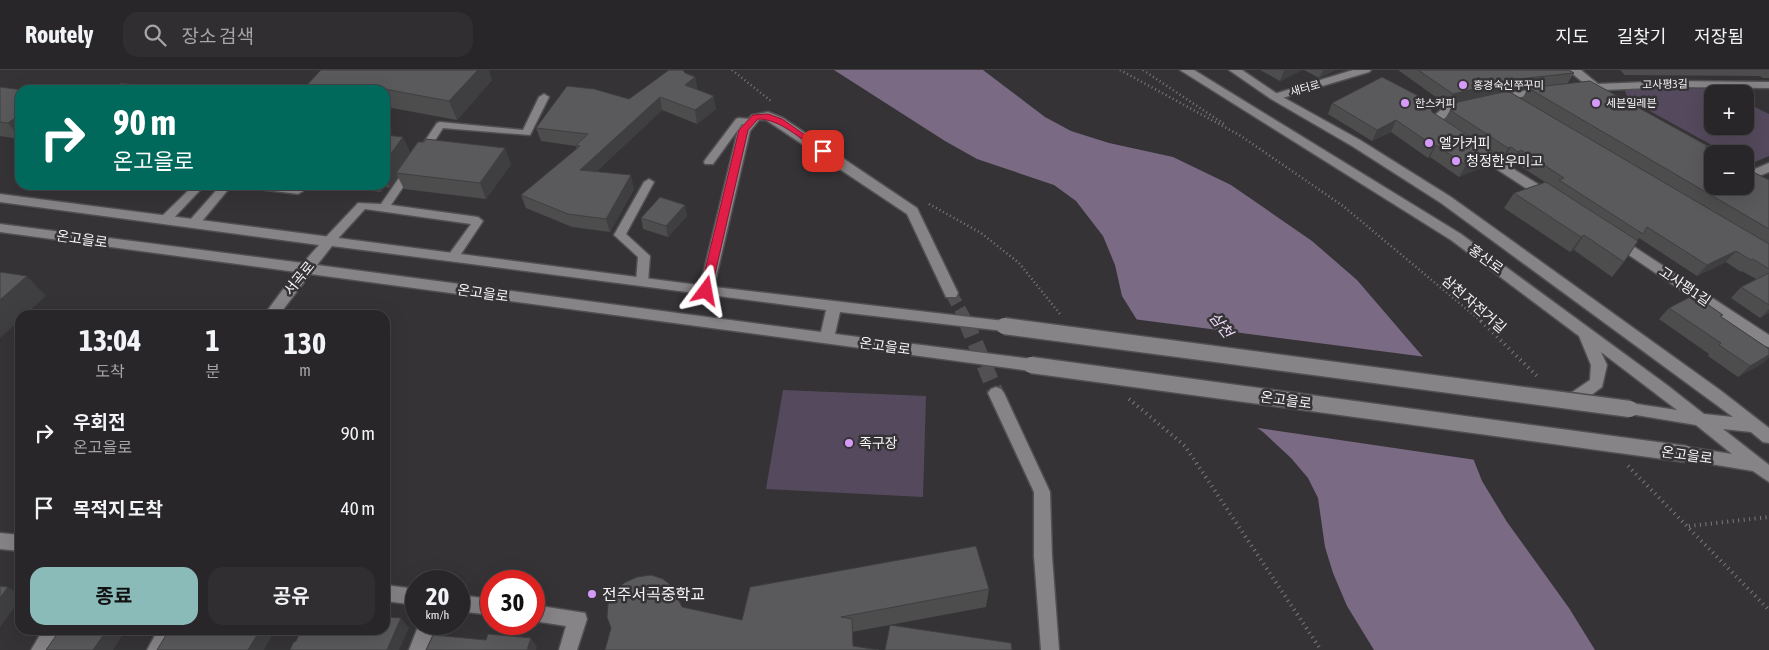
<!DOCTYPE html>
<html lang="ko">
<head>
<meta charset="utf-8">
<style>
  body { margin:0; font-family:"Asap Condensed","Noto Sans KR",sans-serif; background:#302e30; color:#f1f3f6; height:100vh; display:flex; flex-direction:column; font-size:19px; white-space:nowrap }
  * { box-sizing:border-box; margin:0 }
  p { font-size:16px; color:#a5a5a8 }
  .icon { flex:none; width:28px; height:28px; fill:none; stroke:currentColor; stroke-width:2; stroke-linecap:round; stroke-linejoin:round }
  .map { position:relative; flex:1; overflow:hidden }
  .sheet { position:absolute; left:15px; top:240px; width:375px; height:325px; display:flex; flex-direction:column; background:#282628; border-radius:15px; box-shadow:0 5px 20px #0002,0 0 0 1px #444345 }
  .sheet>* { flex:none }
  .hud { position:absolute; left:15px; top:15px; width:375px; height:105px; border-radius:15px; box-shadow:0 5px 20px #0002,0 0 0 1px #444345; background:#00695c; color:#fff; overflow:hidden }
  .buttons { position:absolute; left:1704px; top:15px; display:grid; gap:10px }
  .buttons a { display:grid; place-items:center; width:50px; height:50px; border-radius:10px; background:#282628; box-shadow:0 5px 20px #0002,0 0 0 1px #444345; font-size:25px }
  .speed { position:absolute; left:405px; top:500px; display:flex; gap:10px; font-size:25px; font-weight:700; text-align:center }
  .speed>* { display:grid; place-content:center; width:65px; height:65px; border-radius:50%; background:#282628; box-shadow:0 5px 20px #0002,0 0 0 1px #444345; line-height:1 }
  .speed small { font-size:12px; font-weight:400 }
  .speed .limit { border:8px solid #d22; background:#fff; color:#111 }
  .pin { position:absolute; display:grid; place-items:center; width:42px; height:42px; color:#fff; margin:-21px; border-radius:10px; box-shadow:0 2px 8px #0006 }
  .me { position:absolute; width:55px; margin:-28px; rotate:13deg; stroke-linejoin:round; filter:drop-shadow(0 0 4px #0008) }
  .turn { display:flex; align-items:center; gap:18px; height:105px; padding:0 15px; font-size:22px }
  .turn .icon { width:65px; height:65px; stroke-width:2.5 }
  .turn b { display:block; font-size:35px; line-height:42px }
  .eta { display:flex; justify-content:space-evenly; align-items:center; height:85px; text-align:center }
  .eta b { font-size:30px; font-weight:700; line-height:35px }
  .button { display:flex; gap:10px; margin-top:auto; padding:10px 15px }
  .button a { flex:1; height:58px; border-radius:15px; background:#8bbbb9; color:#111; font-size:20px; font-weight:700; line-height:58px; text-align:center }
  .button a+a { background:#302e30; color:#f1f3f6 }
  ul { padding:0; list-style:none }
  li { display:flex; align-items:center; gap:15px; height:75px; padding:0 15px }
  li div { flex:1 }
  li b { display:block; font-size:19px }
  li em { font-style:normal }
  header { display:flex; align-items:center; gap:30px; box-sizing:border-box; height:70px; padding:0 25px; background:#282628; border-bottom:1px solid #444345 }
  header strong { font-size:24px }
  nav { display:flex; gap:28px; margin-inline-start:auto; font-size:18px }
  .search { width:350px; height:45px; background:#302e30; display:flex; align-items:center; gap:12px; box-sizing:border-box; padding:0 18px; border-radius:15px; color:#a5a5a8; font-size:19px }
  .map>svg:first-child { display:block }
  .green { fill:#554a5d }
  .water { fill:#7a6a84 }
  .pier { fill:#353336 }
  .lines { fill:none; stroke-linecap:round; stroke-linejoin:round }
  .street-tunnel-far1 { stroke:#525053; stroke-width:12; stroke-dasharray:12 6; stroke-linecap:butt }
  .street-tunnel { stroke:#525053; stroke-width:16; stroke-dasharray:16 8; stroke-linecap:butt }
  .lane-casing { stroke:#504f51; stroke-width:3 }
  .street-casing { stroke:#504f51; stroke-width:3 }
  .secondary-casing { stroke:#504f51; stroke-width:3 }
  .path-far1 { stroke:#7c7b7d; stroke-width:2.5; stroke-dasharray:1 3; stroke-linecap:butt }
  .path { stroke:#7c7b7d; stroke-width:4; stroke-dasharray:1 4.5; stroke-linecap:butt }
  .lane { fill:#868487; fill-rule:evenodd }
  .street { fill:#868487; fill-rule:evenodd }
  .secondary { fill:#868487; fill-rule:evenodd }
  .secondary-bridge-casing { stroke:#504f51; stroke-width:19; stroke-linecap:butt }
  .secondary-bridge { stroke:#868487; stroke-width:16 }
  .wall { fill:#4d4d4e }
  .shaded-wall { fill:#3f3e40 }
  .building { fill:#5a595b; stroke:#3f3e40 }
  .route { fill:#e11d48; stroke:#92132f }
  .poi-dot { fill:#d69bfa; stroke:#353336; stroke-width:2 }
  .labels { text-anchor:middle; stroke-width:5; stroke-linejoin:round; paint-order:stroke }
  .far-street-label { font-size:11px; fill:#f5f4f6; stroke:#353336 }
  .far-poi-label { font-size:11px; fill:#f5f4f6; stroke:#353336; text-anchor:start }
  .poi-label { font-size:14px; fill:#f5f4f6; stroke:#353336; text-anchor:start }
  .street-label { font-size:14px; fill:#f5f4f6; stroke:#353336 }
  .water-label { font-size:15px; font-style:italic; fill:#ecdaf8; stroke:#353336 }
  .near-poi-label { font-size:16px; fill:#f5f4f6; stroke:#353336; text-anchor:start }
</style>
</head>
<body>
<header>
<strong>Routely</strong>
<div class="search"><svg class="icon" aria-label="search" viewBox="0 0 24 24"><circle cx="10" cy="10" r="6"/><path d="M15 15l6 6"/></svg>장소 검색</div>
<nav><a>지도</a><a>길찾기</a><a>저장됨</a></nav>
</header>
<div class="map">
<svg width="1769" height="580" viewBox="0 0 1769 580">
  <rect width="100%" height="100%" fill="#353336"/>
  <path class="green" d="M1624,18L1719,19L1728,24H1712V56H1745V32L1769,44V86L1748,95L1745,93V84H1728L1628,29Z
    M783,320L926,326L923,427L766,419Z"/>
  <path class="water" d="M834,0H983L1045,47L1071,61L1109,73L1173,87L1231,115L1312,171L1357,210L1424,288L1449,327L1482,411L1507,452L1569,538L1595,580H1374L1347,536L1333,503L1325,477L1318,428L1308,408L1291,388L1263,362L1221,331L1137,250L1122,226L1115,195L1103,166L1076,131L1054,115L977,89L945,71Z"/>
  <path class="pier" d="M1133,249L1426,287L1451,326L1476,390L1252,357L1219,333L1171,290Z"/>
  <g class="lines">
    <path class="street-tunnel-far1" d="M951,223L967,252"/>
    <path class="street-tunnel" d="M966,251L996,323"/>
    <defs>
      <path id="lane" d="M544,24L549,27L530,65L443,58L425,86H417L416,84L437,53L440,52L523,60L539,27Z
        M739,48L750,49L755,52L750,55L742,54L713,94H705L704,92L705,90L736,49Z
        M409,98L414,101L391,135L478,147L483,151L457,190L453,191L447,187L471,154L365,139L333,174H325L323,171L325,168L358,133L381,134L405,99Z
        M649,109L654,112L626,164L650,186L648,212L642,216L636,212L638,187L614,165L644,112Z
        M194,115H205L169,153H161L160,150L161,147Z
        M221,115H232L198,156H190L189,153L190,150Z
        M246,115C259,115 294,112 303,121L298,124L251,118Z"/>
      <path id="street" d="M1353,0H1371L1369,2L1279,29L1275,30L1269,27L1271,25Z
        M1568,0H1581L1598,14L1673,11L1769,12V18L1673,17L1603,20C1597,23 1581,22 1574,20L1572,18L1574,16L1585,14Z
        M1545,18L1549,19L1551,21L1549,23L1494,31L1488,28L1494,25Z
        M1472,31L1476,32L1478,34L1476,36L1451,43L1440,52L1449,59L1447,62H1439L1427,52L1443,38Z
        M768,42L783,48L917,138L958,223L956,227H946L907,144L766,50H759L750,61L713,221L711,225H701L699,221L738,60L752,45Z
        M1473,74L1554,124L1555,127L1554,130H1544L1469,81L1467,78L1469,75Z
        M1769,93V102L1754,108L1748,104L1750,101Z
        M1616,165L1769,265V277L1764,276L1611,173L1609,170L1611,167Z
        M996,317L1001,319L1004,323L1050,422L1052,486L1059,580H1041L1034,486V422L988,323L991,319Z
        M0,463L20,465V481L0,479Z
        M385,515L416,519V535L385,531Z
        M459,525L491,529V545L459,541Z
        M534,535L585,543L587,549L577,580H559L566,556L534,551Z
        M419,554H437L427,580H409Z
        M158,560H177L166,580H147Z"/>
      <path id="secondary" d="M1180,0H1194L1461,164L1667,315L1704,344L1733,347L1441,133L1352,76L1271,29L1229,0H1242L1279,25L1360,70L1451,127L1720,320L1769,358V373L1763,372L1751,362L1723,359L1769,395V412L1753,401L1680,389L1678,384L1680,379L1686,377L1732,384L1696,355L1624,343L1622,339L1624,335L1630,333L1677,340L1601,282L1607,295L1602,317C1592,324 1577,339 1565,335L1562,331L1565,327L1590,310L1591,295L1579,266L1451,170Z
        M0,124L706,216L1004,251L1009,252L1011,256L1009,260L1004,261L840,242L835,264L1031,289L1036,291L1039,295L1036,299L1031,301L310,204L279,245H264L296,202L0,162V154L303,193L319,175L0,132ZM332,176L826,240L821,262L317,195Z
        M43,560H63L51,580H31Z"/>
    </defs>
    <use href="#lane" class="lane-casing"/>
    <use href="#street" class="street-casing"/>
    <use href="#secondary" class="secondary-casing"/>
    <path class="path-far1" d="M732,0L771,31
      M1120,0L1241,66L1343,136L1482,252
      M1143,0L1224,54
      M929,134L981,163L1019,193L1060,244"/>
    <path class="path" d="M1481,251L1538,307
      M1129,329L1185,376L1321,580
      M1628,396L1769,540
      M1689,456L1769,447"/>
    <use href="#lane" class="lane"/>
    <use href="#street" class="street"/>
    <use href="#secondary" class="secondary"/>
    <defs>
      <path id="secondary-bridge" d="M1004,256L1630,339
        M1031,295L1686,384"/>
    </defs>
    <use href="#secondary-bridge" class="secondary-bridge-casing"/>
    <use href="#secondary-bridge" class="secondary-bridge"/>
  </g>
  <path class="wall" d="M1260,0H1302L1280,11Z
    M1304,0H1335L1319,8Z
    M1398,0H1569L1574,3L1567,14L1707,78L1769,110V243L1760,248L1731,228L1741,217L1756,209L1742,201L1741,202L1726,192L1697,206L1639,168L1624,192L1612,207L1574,180L1570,182L1504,138L1514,123L1545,112L1514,92L1511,93L1504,88L1502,89L1494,84L1488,95L1459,107L1430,87L1428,88L1391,62L1372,71L1328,44L1332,33L1432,43L1444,51L1450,40L1522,29L1528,18L1504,21L1447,35Z
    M1620,0H1769V8H1763L1760,6L1625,5Z
    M685,3L695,7L697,19L716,39L697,54L662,40L597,101L634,119L610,162L572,157L526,138L521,125L577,79L576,76L541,71L536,58L629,29Z
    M492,10L457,50L392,38L385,47V20H302Z
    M0,17L20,20V69L0,66Z
    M385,65L410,83L511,94L486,129L404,119L398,107L390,118L385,117L381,122L317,115H385Z
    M687,146L668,167L643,159L641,148Z
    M1669,238L1721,247L1769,279V287L1763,293L1738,307L1708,286L1709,284L1659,249Z
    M989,519L986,537L852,562L605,580L682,537L742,550Z
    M52,560H126L57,564Z"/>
  <path class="shaded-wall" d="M478,0H489L492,10L457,50L449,31Z
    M1284,0H1302L1280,11Z
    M1323,0H1335L1319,8Z
    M695,7L698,20L685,15Z
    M1510,10L1504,21L1447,35L1453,24Z
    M385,22L392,38L385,47Z
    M714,26L716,39L697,54L695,40Z
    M660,27L662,40L584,113L580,100Z
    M15,48L20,54V67L8,53Z
    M1396,50L1391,62L1372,71L1377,60Z
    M403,67L412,86L396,103L398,107L390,118L385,108V92Z
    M1436,75L1430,87L1428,88L1434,76Z
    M1511,77L1504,88L1502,89L1508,78Z
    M505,78L511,94L486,129L480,113Z
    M1521,80L1514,92L1511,93L1518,82Z
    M1495,83L1488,95L1459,107L1466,95Z
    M631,105L634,119L610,162L606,149Z
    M378,115H384L385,117L381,122Z
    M685,135L687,146L668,167L666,156Z
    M1584,165L1574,180L1570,182L1581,167Z
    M1736,181L1726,192L1697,206L1707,195Z
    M27,206L46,226L25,245H20V250L0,268V230Z
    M1769,239V243L1760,248Z
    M1769,285V287L1763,293L1738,307L1750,296Z
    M8,517L20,525V530L0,557V528Z
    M401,548L409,558L399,580H387Z
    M107,560H126L113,580H93Z
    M260,560H275L264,580H248Z
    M531,568L537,577L536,580H527Z"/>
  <path class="building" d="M321,0H478L449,31L384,19L383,20H302Z
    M669,0H683L685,3L695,7L685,15L714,26L695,40L660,27L580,100L631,105L606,149L568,144L521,125L580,76L576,75L588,64L536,58L567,16L594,19L629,29Z
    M1418,0H1569L1574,3L1510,10L1453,24Z
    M1382,7L1436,35L1431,39L1432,42L1495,83L1466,95L1436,75L1434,76L1396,50L1377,60L1332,33Z
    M1590,11L1708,76L1705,77L1718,84H1712V116H1745V98L1769,110V159L1528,18Z
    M121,13L174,20H112Z
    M0,17L23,20H20V49L15,48L8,53L0,52Z
    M78,17L108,20H74Z
    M1508,21L1769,174V199L1753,189L1751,190L1736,181L1707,195L1647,157L1643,164L1559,110L1564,108L1521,80L1518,82L1511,77L1508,78L1450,40L1458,32Z
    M385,65L403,67L385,92Z
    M426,69L505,78L480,113L396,103L418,72H424Z
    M1546,112L1638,171L1624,192L1584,165L1581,167L1514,123Z
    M660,127L685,135L666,156L641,148Z
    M0,202L27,206L0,230Z
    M1769,203V235L1741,217Z
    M1694,225L1723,245L1720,246L1769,279V285L1750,296L1719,275L1721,273L1669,238Z
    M976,476L989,519L841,547L852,549L853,576L879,580H605L611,558L607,547L608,534L614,522L624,513L637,507L651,505L663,509L672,516L682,537L742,550L750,517Z
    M0,516L8,517L0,528Z
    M385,547L401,548L387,580H290L293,573L296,571L301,560H385Z
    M890,555L1011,573L1012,580H885Z
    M60,560H107L93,580H46Z
    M169,560H260L248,580H157Z
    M488,564L531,568L527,580H426L433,565L486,570Z"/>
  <path class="route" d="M768,44L782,49L828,81L823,84L820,83C802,70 781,49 758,49L748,60L711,221L706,225L702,224L700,221L739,60L753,45Z"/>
  <g class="poi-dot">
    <circle cx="1463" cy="15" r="5"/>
    <circle cx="1405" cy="33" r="5"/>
    <circle cx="1596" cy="33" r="5"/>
    <circle cx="1429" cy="73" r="5"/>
    <circle cx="1456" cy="91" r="5"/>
    <circle cx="849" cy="373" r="5"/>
    <circle cx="592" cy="524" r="5"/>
  </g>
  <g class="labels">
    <g class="far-street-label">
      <text transform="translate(1665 14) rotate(-1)" y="4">고사평3길</text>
      <text transform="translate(1305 18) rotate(-16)" y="4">새터로</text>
    </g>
    <g class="far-poi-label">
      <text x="1473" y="19">홍경숙신쭈꾸미</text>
      <text x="1415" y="37">한스커피</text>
      <text x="1606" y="37">세븐일레븐</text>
    </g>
    <g class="poi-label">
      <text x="1439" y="78">엘가커피</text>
      <text x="1466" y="96">청정한우미고</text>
      <text x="859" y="378">족구장</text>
    </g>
    <g class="street-label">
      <text transform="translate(82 169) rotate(8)" y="5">온고을로</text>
      <text transform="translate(1486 189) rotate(36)" y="5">홍산로</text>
      <text transform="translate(299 208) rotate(-51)" y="5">서곡로</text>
      <text transform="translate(1685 216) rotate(34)" y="5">고사평1길</text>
      <text transform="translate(483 223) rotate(8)" y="5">온고을로</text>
      <text transform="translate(1474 234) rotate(41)" y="5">삼천 자전거길</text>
      <text transform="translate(885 276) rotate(8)" y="5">온고을로</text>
      <text transform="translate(1286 330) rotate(8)" y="5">온고을로</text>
      <text transform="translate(1687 385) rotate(8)" y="5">온고을로</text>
    </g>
    <g class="water-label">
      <text transform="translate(1221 255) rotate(52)" y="5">삼천</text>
    </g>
    <g class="near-poi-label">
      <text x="602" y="530">전주서곡중학교</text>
    </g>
  </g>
</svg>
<div class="buttons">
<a>+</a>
<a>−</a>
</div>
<div class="speed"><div>20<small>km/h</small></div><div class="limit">30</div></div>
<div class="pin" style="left:823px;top:81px;background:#d93025"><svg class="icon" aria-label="arrive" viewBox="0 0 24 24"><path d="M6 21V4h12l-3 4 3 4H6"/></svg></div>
<svg class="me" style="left:706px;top:221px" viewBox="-20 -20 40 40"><path d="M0-17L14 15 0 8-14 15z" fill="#e11d48" stroke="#fff" stroke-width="4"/></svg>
<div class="hud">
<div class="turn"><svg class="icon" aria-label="right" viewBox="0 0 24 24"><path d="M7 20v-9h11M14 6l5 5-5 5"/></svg><div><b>90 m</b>온고을로</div></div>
</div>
<section class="sheet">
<div class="eta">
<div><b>13:04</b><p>도착</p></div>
<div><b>1</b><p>분</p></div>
<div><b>130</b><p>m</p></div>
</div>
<ul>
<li><svg class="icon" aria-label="right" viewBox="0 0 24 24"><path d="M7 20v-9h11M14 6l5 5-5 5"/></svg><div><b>우회전</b><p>온고을로</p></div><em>90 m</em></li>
<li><svg class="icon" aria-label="arrive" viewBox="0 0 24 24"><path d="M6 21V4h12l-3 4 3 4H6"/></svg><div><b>목적지 도착</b></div><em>40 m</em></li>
</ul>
<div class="button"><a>종료</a><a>공유</a></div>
</section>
</div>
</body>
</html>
